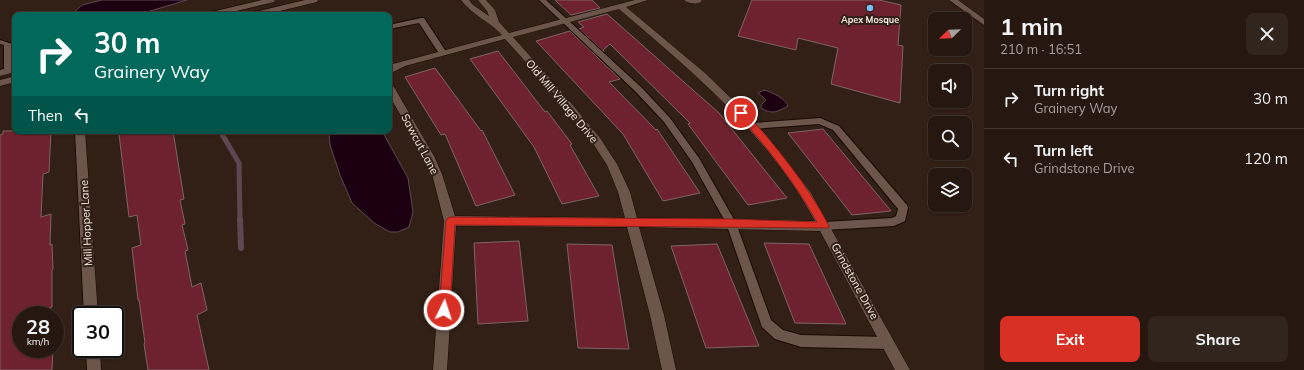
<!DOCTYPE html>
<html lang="en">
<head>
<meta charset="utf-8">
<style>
  body { margin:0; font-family:Mulish,sans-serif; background:#32251e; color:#f1f3f6; height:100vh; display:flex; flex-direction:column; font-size:15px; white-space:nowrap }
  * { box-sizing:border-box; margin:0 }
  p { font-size:13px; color:#a4a09f }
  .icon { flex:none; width:22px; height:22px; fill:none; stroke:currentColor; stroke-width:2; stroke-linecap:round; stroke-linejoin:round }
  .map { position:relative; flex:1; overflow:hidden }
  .panel { display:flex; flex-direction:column; background:#261810; width:320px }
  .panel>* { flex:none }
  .guide { position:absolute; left:12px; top:12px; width:380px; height:122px; border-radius:8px; box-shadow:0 1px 3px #0004,0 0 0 1px #423730; background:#00695c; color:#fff; overflow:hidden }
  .needle { width:26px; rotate:247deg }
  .buttons { position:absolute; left:928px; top:12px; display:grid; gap:8px }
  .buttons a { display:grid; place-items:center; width:44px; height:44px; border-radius:8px; background:#261810; box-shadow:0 1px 3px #0004,0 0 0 1px #423730; font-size:20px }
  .speed { position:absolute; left:12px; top:306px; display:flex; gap:8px; font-size:20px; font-weight:700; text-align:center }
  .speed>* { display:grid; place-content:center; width:52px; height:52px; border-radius:50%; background:#261810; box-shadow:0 1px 3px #0004,0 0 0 1px #423730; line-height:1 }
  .speed small { font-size:10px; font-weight:400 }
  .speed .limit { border:2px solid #111; border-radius:6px; background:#fff; color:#111 }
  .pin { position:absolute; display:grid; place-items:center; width:34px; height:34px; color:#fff; margin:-17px; border:2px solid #fff; border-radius:50%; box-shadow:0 1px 4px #0007 }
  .me { position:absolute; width:44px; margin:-22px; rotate:4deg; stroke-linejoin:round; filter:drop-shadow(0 0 3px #0008) }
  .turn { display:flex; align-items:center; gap:14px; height:84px; padding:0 16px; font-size:18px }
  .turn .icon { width:52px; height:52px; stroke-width:2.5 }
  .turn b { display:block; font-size:28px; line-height:34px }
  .then { display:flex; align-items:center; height:38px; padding:0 16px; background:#0003; gap:8px; font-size:15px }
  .round { display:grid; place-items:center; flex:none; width:42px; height:42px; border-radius:8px; background:#32251e }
  .overview { display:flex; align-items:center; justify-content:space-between; height:68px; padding:0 16px }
  h1 { font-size:24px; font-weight:700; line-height:30px }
  .cta { display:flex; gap:8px; margin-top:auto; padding:8px 16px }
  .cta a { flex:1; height:46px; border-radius:8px; background:#d93025; color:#fff; font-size:16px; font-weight:700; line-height:46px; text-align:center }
  .cta a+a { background:#32251e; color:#f1f3f6 }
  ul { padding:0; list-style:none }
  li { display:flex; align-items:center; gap:12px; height:60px; padding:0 16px; border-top:1px solid #423730 }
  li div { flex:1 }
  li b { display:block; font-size:15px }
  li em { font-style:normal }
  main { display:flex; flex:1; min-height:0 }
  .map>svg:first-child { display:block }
  .water { fill:#1c0012; stroke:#5f4752 }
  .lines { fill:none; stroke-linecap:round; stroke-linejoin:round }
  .stream-far1 { stroke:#5f4752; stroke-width:5 }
  .stream { stroke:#5f4752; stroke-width:6 }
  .building { fill:#6e212e; stroke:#7e6466 }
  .service-casing { stroke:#190903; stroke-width:2 }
  .minor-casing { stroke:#190903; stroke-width:1 }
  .secondary-casing { stroke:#190903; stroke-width:1 }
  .service { fill:#6c564c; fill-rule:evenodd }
  .minor { fill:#6c564c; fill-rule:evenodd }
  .secondary { fill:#6c564c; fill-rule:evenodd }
  .route { fill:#d93025; stroke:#8d1f18 }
  .poi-dot { fill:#7cbef9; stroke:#322016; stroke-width:1.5 }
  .labels { text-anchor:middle; stroke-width:4; stroke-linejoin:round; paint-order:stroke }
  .far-poi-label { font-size:9px; font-weight:bold; fill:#faede7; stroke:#322016 }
  .street-label { font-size:11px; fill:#faede7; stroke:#322016 }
</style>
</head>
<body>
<main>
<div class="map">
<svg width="984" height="370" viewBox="0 0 984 370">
  <rect width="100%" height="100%" fill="#322016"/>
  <path class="water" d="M102,0H187L137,15H71L82,5Z
    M764,90C772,92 785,98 788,106C777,112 772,115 761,108V105L766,100L758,93Z
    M329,131H382L408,178L413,212L409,227L398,232H390L374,223L352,203L340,175L330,145Z"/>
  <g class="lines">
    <path class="stream-far1" d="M220,131L239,163L240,220"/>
    <path class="stream" d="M240,219L241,248"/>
  </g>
  <path class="building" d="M555,0H592L600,8L571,15Z
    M752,0H879L901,5L898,45L903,46L900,103L831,84L838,48L798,38L796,50L738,36Z
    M607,14L719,113L787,198L748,205L688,124L690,123L610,44L603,50L604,52L579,29L584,27L578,22Z
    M570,31L620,79L609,82L656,130L657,129L700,193L663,201L623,134L536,41Z
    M498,51L545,112L547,111L572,144L570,145L599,196L562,204L534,147L470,59Z
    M435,68L481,131L482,130L515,195L476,206L445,134L441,135L405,77Z
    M823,129L891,211L852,215L788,133Z
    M3,131H51L49,172L43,174L41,217L51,214L50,245L52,244L53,269L52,270V307L31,315H21V349H53L52,370H0V135L3,134Z
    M128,131H173L184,199L180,200L185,224L182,225L188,250L185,251L192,287L201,283L207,310L197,315L209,370H148L144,344L145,343L139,300H138L132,248L141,245L137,215L129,217L119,134Z
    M519,241L528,321L478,324L474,243Z
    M764,243L809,244L846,324L795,323Z
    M567,244L612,245L629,349L578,348Z
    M717,244L759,346L706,348L671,246Z"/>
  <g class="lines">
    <defs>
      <path id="service" d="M539,0H546L642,88L670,118L699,158L736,223L771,320L783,330L801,335L888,337L892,339L894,343L892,347L888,349L801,347L775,339L762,327L726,223L692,162L664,122L636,92Z
        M421,18H424L447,53L446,55H440L419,23L389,29V25Z
        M0,40L12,44L11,73H5L4,71V45L0,44Z
        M820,118L839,126L907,205L908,208L905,221L894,226L824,230L820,229L819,226L820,223L824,222L892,218L896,216L898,209L833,130L819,124L753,129L748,126L753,123Z"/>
      <path id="minor" d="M461,0H469L473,5L489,16L487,11L478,0H486L495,10L499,22L509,33L635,0H648L626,7L705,73L744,111L768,137L811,193L910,370H895L820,231L639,227L664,315L676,370H662L650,315L627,227L456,226L447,370H433L444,221L432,174L424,156L389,95V84L394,87L434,156L442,174L455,216L625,218L618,192L607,165L592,142L550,89L505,39L405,66L389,74V67L393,64L502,35C489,21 472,15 461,0ZM619,9C694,73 767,133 815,221L637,218L630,192L617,164L600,138L556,85L513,37Z
        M684,0H701L702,1C698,5 688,4 684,0Z
        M75,131H85L98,315H84Z
        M86,349H100L101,370H87Z"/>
      <path id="secondary" d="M262,0H275L274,2L220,15H206L207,13Z
        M305,0H318L317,2L263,15H250L251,13Z
        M949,0H958L984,19V25Z
        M15,66V72L0,76V70Z
        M15,76V82L0,86V80Z"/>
    </defs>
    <use href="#service" class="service-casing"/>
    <use href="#minor" class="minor-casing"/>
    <use href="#secondary" class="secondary-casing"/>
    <use href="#service" class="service"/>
    <use href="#minor" class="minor"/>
    <use href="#secondary" class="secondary"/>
  </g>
  <path class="route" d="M741,110L744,111C776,146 807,184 829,226L828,228L455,225L450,310L448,314L444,315L440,314L439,310L446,221L447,219L450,217L731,219L817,222C795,183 768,148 738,115L737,113Z"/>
  <circle class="poi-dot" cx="870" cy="8" r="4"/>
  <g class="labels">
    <g class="far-poi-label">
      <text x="870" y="23">Apex Mosque</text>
    </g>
    <g class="street-label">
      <text transform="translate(562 101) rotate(50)" y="4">Old Mill Village Drive</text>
      <text transform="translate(420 144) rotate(62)" y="4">Sawcut Lane</text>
      <text transform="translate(86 223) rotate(-93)" y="4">Mill Hopper Lane</text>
      <text transform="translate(855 281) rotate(61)" y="4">Grindstone Drive</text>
    </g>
  </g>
</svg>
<div class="buttons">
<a><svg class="needle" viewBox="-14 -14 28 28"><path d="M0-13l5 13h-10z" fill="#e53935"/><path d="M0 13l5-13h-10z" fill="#a4a09f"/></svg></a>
<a><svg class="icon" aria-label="sound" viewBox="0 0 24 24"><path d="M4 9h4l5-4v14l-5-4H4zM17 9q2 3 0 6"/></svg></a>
<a><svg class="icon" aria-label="search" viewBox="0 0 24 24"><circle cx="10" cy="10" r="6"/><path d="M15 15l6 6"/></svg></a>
<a><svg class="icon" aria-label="layers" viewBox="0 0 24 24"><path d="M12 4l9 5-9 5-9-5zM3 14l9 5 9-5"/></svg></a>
</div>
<div class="speed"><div>28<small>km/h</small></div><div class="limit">30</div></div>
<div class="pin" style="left:741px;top:113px;background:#d93025"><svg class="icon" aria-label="arrive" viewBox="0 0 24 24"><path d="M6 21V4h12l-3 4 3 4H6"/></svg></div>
<svg class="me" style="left:444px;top:310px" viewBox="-20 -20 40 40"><circle r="17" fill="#d93025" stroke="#fff" stroke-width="3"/><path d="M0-11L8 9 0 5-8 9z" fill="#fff"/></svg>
<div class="guide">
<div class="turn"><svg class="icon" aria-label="right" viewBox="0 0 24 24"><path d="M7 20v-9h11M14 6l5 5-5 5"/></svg><div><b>30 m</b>Grainery Way</div></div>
<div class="then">Then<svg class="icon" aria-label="left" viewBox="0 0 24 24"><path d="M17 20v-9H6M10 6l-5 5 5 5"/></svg></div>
</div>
</div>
<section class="panel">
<div class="overview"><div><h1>1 min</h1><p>210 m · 16:51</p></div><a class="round"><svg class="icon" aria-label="close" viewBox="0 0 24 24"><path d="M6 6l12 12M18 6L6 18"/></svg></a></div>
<ul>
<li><svg class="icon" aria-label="right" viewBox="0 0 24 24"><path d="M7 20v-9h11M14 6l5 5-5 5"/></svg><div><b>Turn right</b><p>Grainery Way</p></div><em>30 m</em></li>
<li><svg class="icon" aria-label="left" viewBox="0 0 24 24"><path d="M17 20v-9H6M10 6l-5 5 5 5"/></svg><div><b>Turn left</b><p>Grindstone Drive</p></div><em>120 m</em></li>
</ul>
<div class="cta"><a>Exit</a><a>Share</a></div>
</section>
</main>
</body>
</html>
